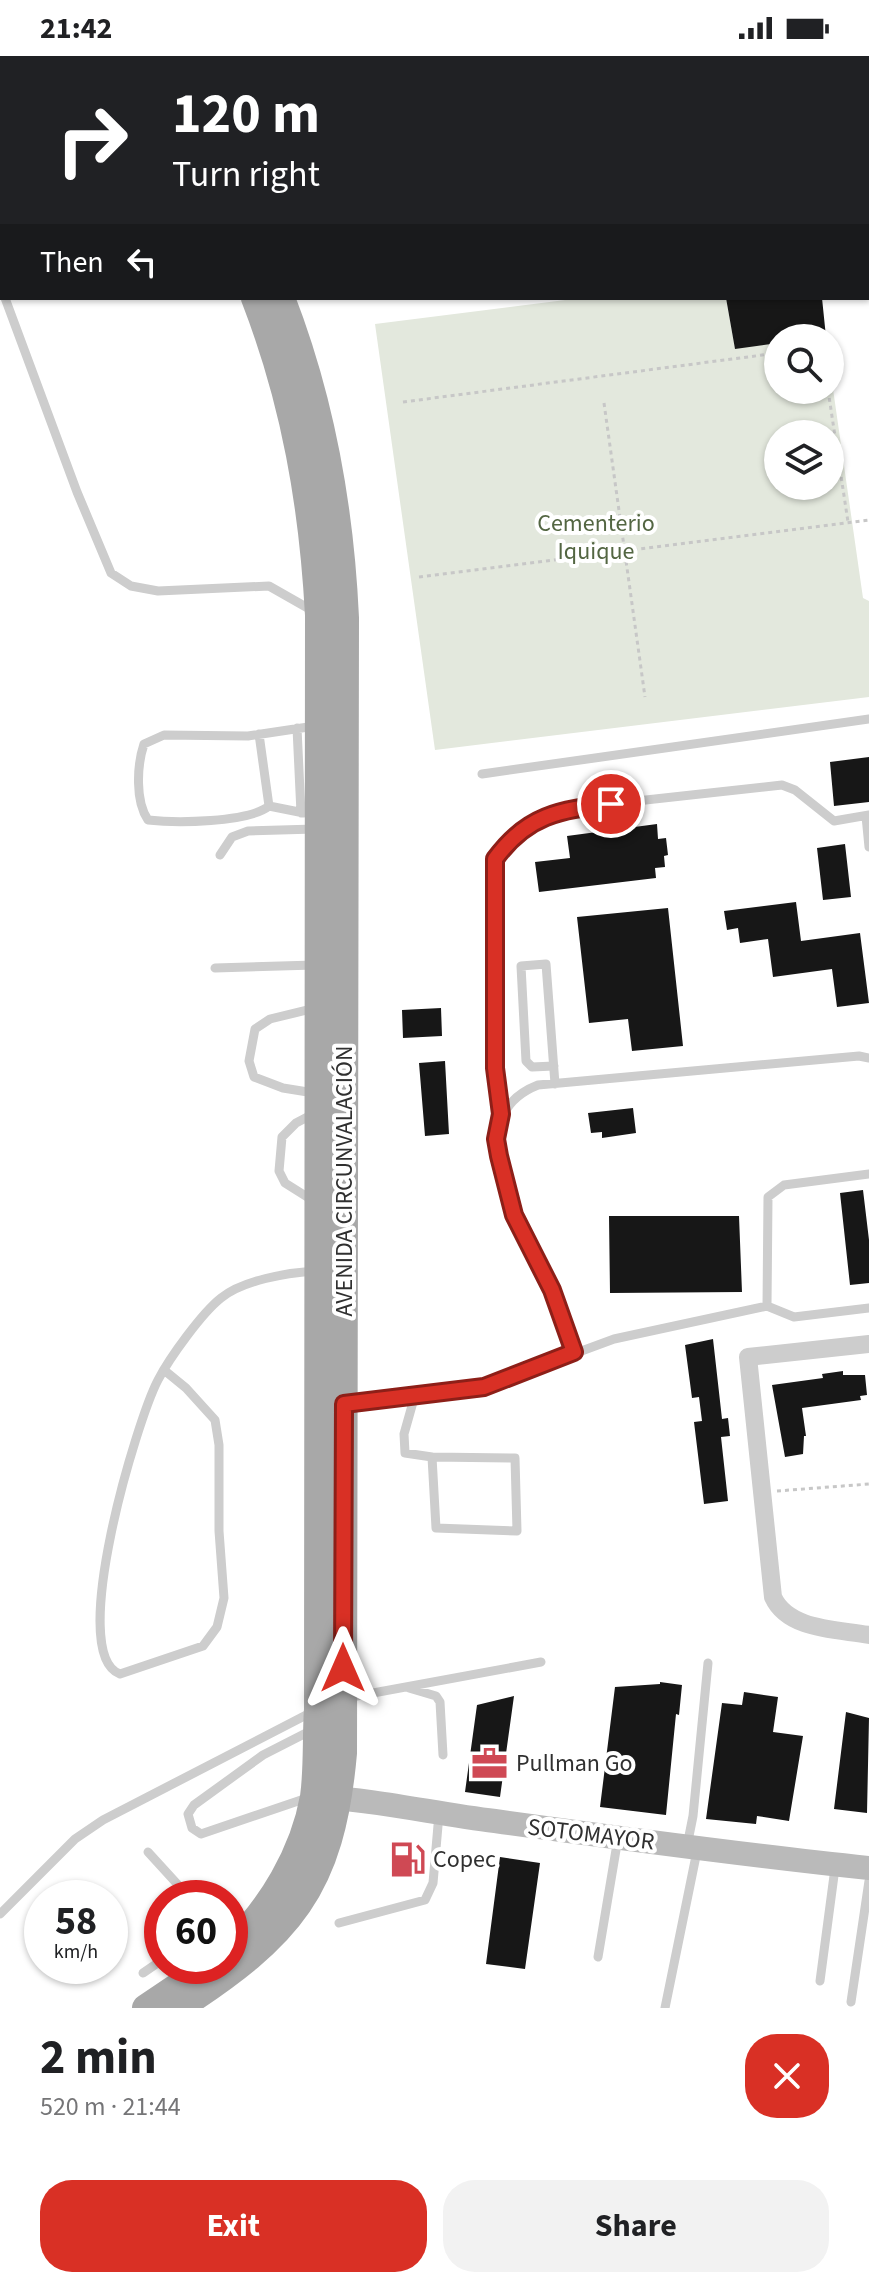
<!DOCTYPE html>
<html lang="en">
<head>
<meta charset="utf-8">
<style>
  body { margin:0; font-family:"Source Sans 3",sans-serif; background:#f2f2f2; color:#202124; height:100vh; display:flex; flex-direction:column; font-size:30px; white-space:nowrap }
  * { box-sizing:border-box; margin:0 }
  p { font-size:26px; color:#757577 }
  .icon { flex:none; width:44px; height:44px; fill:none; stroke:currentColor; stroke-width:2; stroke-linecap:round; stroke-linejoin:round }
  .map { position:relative; height:1952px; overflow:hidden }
  .sheet { display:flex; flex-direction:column; background:#fff; flex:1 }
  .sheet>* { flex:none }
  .banner { position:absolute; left:0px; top:0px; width:870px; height:244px; box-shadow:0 2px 6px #0004; background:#202124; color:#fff; overflow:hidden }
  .buttons { position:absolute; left:764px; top:268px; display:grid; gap:16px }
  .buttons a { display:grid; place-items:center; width:80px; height:80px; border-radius:50%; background:#fff; box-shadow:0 2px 6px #0004; font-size:40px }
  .speed { position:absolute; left:24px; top:1824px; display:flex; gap:16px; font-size:40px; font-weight:700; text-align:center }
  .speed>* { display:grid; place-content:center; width:104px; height:104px; border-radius:50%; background:#fff; box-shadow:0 2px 6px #0004; line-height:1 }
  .speed small { font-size:20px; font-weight:400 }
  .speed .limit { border:12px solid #d22; background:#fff; color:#111 }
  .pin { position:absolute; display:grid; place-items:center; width:68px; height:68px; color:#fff; margin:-34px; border:4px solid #fff; border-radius:50%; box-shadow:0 2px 8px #0007 }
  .me { position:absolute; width:88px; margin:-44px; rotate:0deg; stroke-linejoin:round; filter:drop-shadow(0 0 6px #0008) }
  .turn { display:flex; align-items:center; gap:28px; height:168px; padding:0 40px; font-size:36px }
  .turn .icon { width:104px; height:104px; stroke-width:2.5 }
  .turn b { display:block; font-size:56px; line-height:68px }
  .then { display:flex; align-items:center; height:76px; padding:0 40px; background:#0003; gap:16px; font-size:30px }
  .round { display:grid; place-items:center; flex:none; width:84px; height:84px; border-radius:32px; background:#f2f2f2 }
  .overview { display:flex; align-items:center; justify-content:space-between; height:136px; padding:0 40px }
  h1 { font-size:48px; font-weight:700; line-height:60px }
  .primary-button { display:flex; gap:16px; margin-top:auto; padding:16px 40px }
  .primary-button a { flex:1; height:92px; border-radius:32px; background:#d93025; color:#fff; font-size:32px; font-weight:700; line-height:92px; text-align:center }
  .primary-button a+a { background:#f2f2f2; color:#202124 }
  .status { display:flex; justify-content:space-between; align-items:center; height:56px; padding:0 40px; background:#fff; direction:ltr }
  .status svg { height:22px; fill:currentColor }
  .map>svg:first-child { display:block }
  .green { fill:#e3e8dd; fill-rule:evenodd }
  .building { fill:#171717 }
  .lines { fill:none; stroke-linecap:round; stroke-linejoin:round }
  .path { stroke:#c7c7c7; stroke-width:3; stroke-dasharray:4 4; stroke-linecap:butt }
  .service { stroke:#cdcdcd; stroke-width:9 }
  .minor { stroke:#cdcdcd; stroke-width:18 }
  .secondary { stroke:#bababa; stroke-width:24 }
  .primary { stroke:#a8a8a8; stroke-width:28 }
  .trunk { stroke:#a0a0a0; stroke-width:30 }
  .motorway { stroke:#979797; stroke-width:32 }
  .route-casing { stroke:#8d1f18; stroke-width:20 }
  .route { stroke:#d93025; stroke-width:14 }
  .labels { text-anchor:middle; stroke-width:8; stroke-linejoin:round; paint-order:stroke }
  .park-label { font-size:24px; fill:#536642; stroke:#fff }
  .street-label { font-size:24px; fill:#303030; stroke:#fff }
  .poi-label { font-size:24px; fill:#303030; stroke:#fff; text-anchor:start }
</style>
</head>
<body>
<div class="status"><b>21:42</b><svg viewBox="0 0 49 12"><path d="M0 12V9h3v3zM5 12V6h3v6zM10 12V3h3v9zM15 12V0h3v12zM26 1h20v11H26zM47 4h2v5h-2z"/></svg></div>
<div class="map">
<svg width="869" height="1952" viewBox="0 0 869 1952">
  <rect width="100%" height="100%" fill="#fff"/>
  <path class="green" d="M581,242H726L735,292L778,287V334H830V312L863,542L869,545V641L435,694L375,268ZM778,378H830V430H778Z"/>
  <path class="building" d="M726,242H822L826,281L778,282V287L735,293Z
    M869,701V746L834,750L830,706Z
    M657,768L658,783L666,782L668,799L664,800L665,811L655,812L656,822L539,836L535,806L570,802L567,780Z
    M845,788L851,841L823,844L817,792Z
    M796,846L801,885L860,877L869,947L837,951L832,913L773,921L768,883L740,887L738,872L727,874L724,855Z
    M668,852L683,990L632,995L628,963L589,967L577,861Z
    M441,952L442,980L403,982L402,954Z
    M445,1005L449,1078L425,1080L419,1007Z
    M633,1052L636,1077L602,1082V1076L591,1077L588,1057Z
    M863,1134L869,1184V1227L850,1229L840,1137Z
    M609,1160H739L742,1236L610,1237Z
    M713,1283L722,1363L728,1362L730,1380L721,1381L728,1445L704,1448L694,1366L702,1365L699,1341L692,1342L685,1289Z
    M843,1315V1319H865L867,1339L860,1340L861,1344L802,1352L806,1380H804L803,1398L785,1401L772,1329L823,1322L822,1318Z
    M660,1626L682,1629L679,1659L676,1658L666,1759L600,1751L615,1631L660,1628Z
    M744,1636L778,1641L773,1676L803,1680L789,1765L757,1760L756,1768L706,1763L722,1647L742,1649Z
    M514,1640L500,1741L465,1736L477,1649Z
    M846,1656L869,1662L867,1757L834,1753Z
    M500,1801L540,1807L525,1913L486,1908Z"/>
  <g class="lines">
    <path class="path" d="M0,134L2,133
      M828,334L848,466
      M403,346L778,297
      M604,347L645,641
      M419,521L869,464
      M777,1435L869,1428"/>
    <path class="service" d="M868,27H869
      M868,117H869
      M0,231L2,235
      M5,242L77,436L111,517L131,530L158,535L269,530L313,555
      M297,672L301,757
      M259,678L269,750
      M482,718L869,663
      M269,750C248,767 175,767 148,764C135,745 137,709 144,688L164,679L248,680L315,670
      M269,750L304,757
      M866,760L869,791
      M220,799L232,781L248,775L315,773
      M215,912L315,909
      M554,1010L532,1011L526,1005L521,910L546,908L555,1028
      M314,1037L283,1032L254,1021L249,1005L255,973L270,963L315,952
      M501,1058L495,1012V803L511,781L528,768L549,759L582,751L782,729L795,734L834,765L869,759
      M312,1144L285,1127L279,1115L282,1081L296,1067L315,1057
      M767,1250L794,1261L869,1252
      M574,1296C566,1275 560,1253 551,1232C526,1177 451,1063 538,1029L859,1000L869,1002
      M164,1314L186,1332L215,1364L219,1389V1475L224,1542L217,1571L203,1590L120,1618C66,1598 137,1364 158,1324C170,1301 202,1257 221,1242C243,1224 287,1217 314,1215
      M415,1339L404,1378L405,1397L432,1401L436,1472L517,1475L515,1402L432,1401
      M346,1348L484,1331L614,1283L767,1250L768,1141L784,1129L869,1118
      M409,1632L436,1640L440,1646L443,1699
      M346,1642L541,1606
      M310,1741L201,1778L192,1772L188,1758L194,1749L263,1699L310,1675
      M687,1790L693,1760L708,1607
      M148,1796L190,1842
      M0,1858L75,1783L103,1764L314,1655
      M339,1867L425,1844L433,1827L439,1758
      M598,1901L618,1782
      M143,1917L162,1904
      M820,1925L835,1812
      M851,1946L869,1825
      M665,1952L697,1795"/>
    <path class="minor" d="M357,0V2
      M622,2L638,0
      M753,2L755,0
      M869,1288L748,1301L773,1541C788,1574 836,1573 869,1579"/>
    <path class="secondary" d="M320,1741C379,1744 436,1758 495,1765C619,1782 744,1799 869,1812"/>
    <path class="primary" d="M253,0L258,2
      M310,0L312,2
      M854,2L855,0
      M868,194H869
      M230,1892C271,1852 304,1798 314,1741C318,1712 316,1682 318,1653L319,559C313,448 295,345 255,242
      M146,1952L195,1919
      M178,1952C290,1879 331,1833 343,1697L345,562C340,452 321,345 281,242"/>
    <path class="trunk" d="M217,0H220
      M331,0L332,2"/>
    <path class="motorway" d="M152,0L153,2"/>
  </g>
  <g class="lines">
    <defs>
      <path id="route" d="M343,1612L344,1348L484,1331L574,1296L552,1234L514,1159L499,1100L496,1083L501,1058L495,1012V803C527,759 559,754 611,748"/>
    </defs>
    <use href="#route" class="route-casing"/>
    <use href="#route" class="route"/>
  </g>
  <defs>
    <symbol id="office-bare" viewBox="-9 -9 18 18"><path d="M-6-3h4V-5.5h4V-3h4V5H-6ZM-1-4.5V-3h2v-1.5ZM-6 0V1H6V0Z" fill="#cf4954" stroke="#fff" stroke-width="2.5" paint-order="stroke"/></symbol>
    <symbol id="fuel-bare" viewBox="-9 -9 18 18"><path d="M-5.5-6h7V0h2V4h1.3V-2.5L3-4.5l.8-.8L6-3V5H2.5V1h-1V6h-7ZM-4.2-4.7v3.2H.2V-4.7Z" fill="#cf4954" stroke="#fff" stroke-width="2.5" paint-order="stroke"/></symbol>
  </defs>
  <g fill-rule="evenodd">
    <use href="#office-bare" x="464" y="1682" width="51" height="51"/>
    <use href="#fuel-bare" x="382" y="1778" width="51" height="51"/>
  </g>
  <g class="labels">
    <g class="park-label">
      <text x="596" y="475">Cementerio<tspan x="596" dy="28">Iquique</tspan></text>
    </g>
    <g class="street-label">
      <text transform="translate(344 1125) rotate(-90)" y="8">AVENIDA CIRCUNVALACIÓN</text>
      <text transform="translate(591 1778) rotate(7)" y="8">SOTOMAYOR</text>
    </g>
    <g class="poi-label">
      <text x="516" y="1715">Pullman Go</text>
      <text x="433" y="1811">Copec</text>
    </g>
  </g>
</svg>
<div class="buttons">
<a><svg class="icon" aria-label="search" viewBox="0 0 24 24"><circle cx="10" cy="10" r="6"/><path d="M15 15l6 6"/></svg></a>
<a><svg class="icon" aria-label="layers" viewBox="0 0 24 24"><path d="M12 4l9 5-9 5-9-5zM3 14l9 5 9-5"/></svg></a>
</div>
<div class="speed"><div>58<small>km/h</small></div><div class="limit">60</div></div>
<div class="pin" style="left:611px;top:748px;background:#d93025"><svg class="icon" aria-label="arrive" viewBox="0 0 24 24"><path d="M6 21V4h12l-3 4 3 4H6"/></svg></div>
<svg class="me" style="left:343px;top:1612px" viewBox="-20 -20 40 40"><path d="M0-17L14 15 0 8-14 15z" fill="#d93025" stroke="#fff" stroke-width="4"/></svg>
<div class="banner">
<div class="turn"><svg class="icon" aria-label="right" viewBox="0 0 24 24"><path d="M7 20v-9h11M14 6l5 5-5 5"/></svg><div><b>120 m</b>Turn right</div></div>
<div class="then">Then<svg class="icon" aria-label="left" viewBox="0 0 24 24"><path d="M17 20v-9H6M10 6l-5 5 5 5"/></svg></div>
</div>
</div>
<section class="sheet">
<div class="overview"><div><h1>2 min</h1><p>520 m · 21:44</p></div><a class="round" style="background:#d93025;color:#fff"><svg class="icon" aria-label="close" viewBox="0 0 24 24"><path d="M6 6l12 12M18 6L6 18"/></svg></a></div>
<div class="primary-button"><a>Exit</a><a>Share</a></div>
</section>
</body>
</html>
